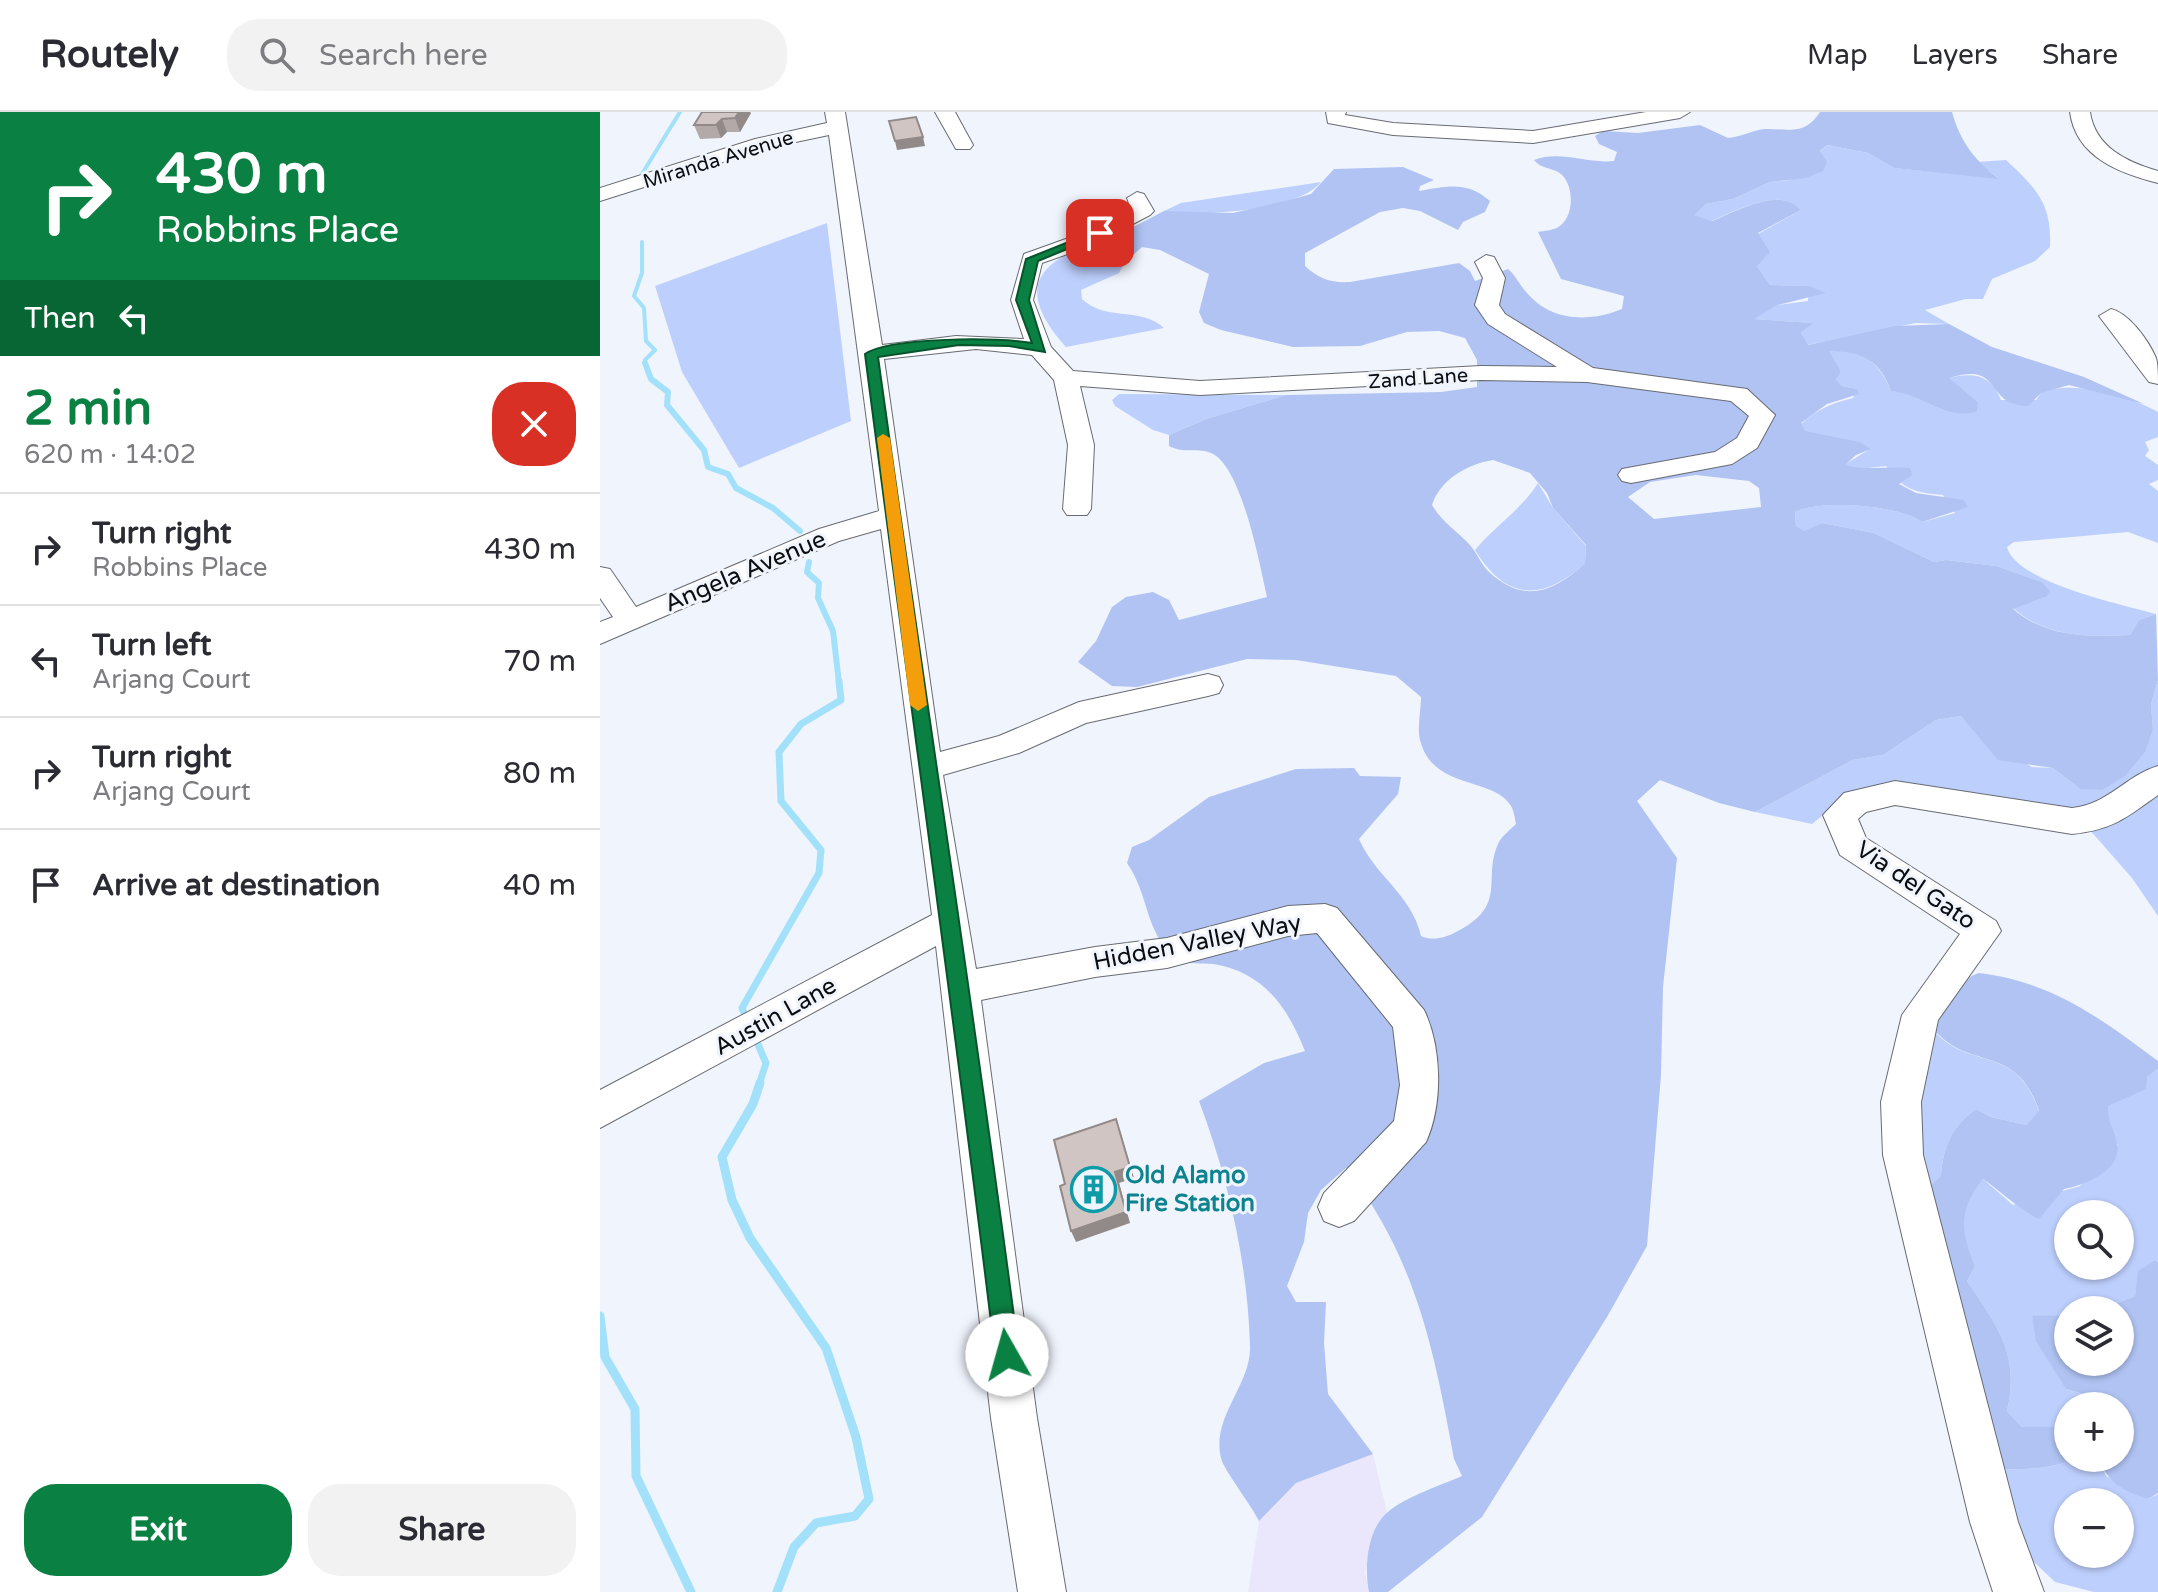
<!DOCTYPE html>
<html lang="en">
<head>
<meta charset="utf-8">
<style>
  body { margin:0; font-family:"Varela Round",sans-serif; background:#f2f2f3; color:#2b2b33; height:100vh; display:flex; flex-direction:column; font-size:30px; white-space:nowrap }
  * { box-sizing:border-box; margin:0 }
  p { font-size:26px; color:#7c7c81 }
  .icon { flex:none; width:44px; height:44px; fill:none; stroke:currentColor; stroke-width:2; stroke-linecap:round; stroke-linejoin:round }
  .map { position:relative; flex:1; overflow:hidden }
  .details { display:flex; flex-direction:column; background:#fff; width:600px }
  .details>* { flex:none }
  .top-card { background:#0b8043; color:#fff; overflow:hidden }
  .fabs { position:absolute; left:1454px; top:1088px; display:grid; gap:16px }
  .fabs a { display:grid; place-items:center; width:80px; height:80px; border-radius:50%; background:#fff; box-shadow:0 2px 6px #0004; font-size:40px }
  .pin { position:absolute; display:grid; place-items:center; width:68px; height:68px; color:#fff; margin:-34px; border-radius:16px; box-shadow:0 4px 12px #0006 }
  .me { position:absolute; width:88px; margin:-44px; rotate:353deg; stroke-linejoin:round; filter:drop-shadow(0 0 6px #0008) }
  .turn { display:flex; align-items:center; gap:28px; height:168px; padding:0 24px; font-size:36px }
  .turn .icon { width:104px; height:104px; stroke-width:2.5 }
  .turn b { display:block; font-size:56px; line-height:68px }
  .then { display:flex; align-items:center; height:76px; padding:0 24px; background:#0003; gap:16px; font-size:30px }
  .round { display:grid; place-items:center; flex:none; width:84px; height:84px; border-radius:32px; background:#f2f2f3 }
  .summary { display:flex; align-items:center; justify-content:space-between; height:136px; padding:0 24px }
  h1 { font-size:48px; font-weight:700; line-height:60px; color:#0b8043 }
  .cta { display:flex; gap:16px; margin-top:auto; padding:16px 24px }
  .cta a { flex:1; height:92px; border-radius:32px; background:#0b8043; color:#fff; font-size:32px; font-weight:700; line-height:92px; text-align:center }
  .cta a+a { background:#f2f2f3; color:#2b2b33 }
  ul { padding:0; list-style:none }
  li { display:flex; align-items:center; gap:24px; height:112px; padding:0 24px; border-top:2px solid #e1e1e2 }
  li div { flex:1 }
  li b { display:block; font-size:30px }
  li em { font-style:normal }
  header { display:flex; align-items:center; gap:48px; box-sizing:border-box; height:112px; padding:0 40px; background:#fff; border-bottom:2px solid #e1e1e2 }
  header strong { font-size:38px }
  nav { display:flex; gap:44px; margin-inline-start:auto; font-size:28px }
  .search { width:560px; height:72px; background:#f2f2f3; display:flex; align-items:center; gap:20px; box-sizing:border-box; padding:0 28px; border-radius:32px; color:#7c7c81; font-size:30px }
  main { display:flex; flex:1; min-height:0 }
  .map>svg:first-child { display:block }
  .industrial { fill:#eae7fd }
  .green { fill:#bdcffd; fill-rule:evenodd }
  .forest { fill:#b0c3f3; fill-rule:evenodd }
  .lines { fill:none; stroke-linecap:round; stroke-linejoin:round }
  .stream-far3 { stroke:#a3e1fb; stroke-width:4 }
  .stream-far2 { stroke:#a3e1fb; stroke-width:6 }
  .stream-far1 { stroke:#a3e1fb; stroke-width:7 }
  .stream { stroke:#a3e1fb; stroke-width:9 }
  .minor-casing { stroke:#686b72; stroke-width:2 }
  .minor { fill:#fff; fill-rule:evenodd }
  .wall { fill:#b3a9a8 }
  .shaded-wall { fill:#928a88 }
  .building { fill:#d0c5c3; stroke:#928a88; stroke-width:2 }
  .route { fill:#0b8043; stroke:#07532c; stroke-width:2 }
  .slow { fill:#f59e0b }
  .labels { text-anchor:middle; stroke-width:6; stroke-linejoin:round; paint-order:stroke }
  .far-street-label { font-size:20px; fill:#0c0d0f; stroke:#f0f4fd }
  .street-label { font-size:24px; fill:#0c0d0f; stroke:#f0f4fd }
  .culture-label { font-size:24px; font-weight:bold; fill:#0d838f; stroke:#f0f4fd; text-anchor:start }
</style>
</head>
<body>
<header>
<strong>Routely</strong>
<div class="search"><svg class="icon" aria-label="search" viewBox="0 0 24 24"><circle cx="10" cy="10" r="6"/><path d="M15 15l6 6"/></svg>Search here</div>
<nav><a>Map</a><a>Layers</a><a>Share</a></nav>
</header>
<main>
<section class="details">
<div class="top-card">
<div class="turn"><svg class="icon" aria-label="right" viewBox="0 0 24 24"><path d="M7 20v-9h11M14 6l5 5-5 5"/></svg><div><b>430 m</b>Robbins Place</div></div>
<div class="then">Then<svg class="icon" aria-label="left" viewBox="0 0 24 24"><path d="M17 20v-9H6M10 6l-5 5 5 5"/></svg></div>
</div>
<div class="summary"><div><h1>2 min</h1><p>620 m · 14:02</p></div><a class="round" style="background:#d93025;color:#fff"><svg class="icon" aria-label="close" viewBox="0 0 24 24"><path d="M6 6l12 12M18 6L6 18"/></svg></a></div>
<ul>
<li><svg class="icon" aria-label="right" viewBox="0 0 24 24"><path d="M7 20v-9h11M14 6l5 5-5 5"/></svg><div><b>Turn right</b><p>Robbins Place</p></div><em>430 m</em></li>
<li><svg class="icon" aria-label="left" viewBox="0 0 24 24"><path d="M17 20v-9H6M10 6l-5 5 5 5"/></svg><div><b>Turn left</b><p>Arjang Court</p></div><em>70 m</em></li>
<li><svg class="icon" aria-label="right" viewBox="0 0 24 24"><path d="M7 20v-9h11M14 6l5 5-5 5"/></svg><div><b>Turn right</b><p>Arjang Court</p></div><em>80 m</em></li>
<li><svg class="icon" aria-label="arrive" viewBox="0 0 24 24"><path d="M6 21V4h12l-3 4 3 4H6"/></svg><div><b>Arrive at destination</b></div><em>40 m</em></li>
</ul>
<div class="cta"><a>Exit</a><a>Share</a></div>
</section>
<div class="map">
<svg width="1558" height="1480" viewBox="0 0 1558 1480">
  <rect width="100%" height="100%" fill="#f0f4fd"/>
  <path class="industrial" d="M773,1342L787,1400L776,1421L765,1460L769,1480H648L659,1409L696,1371Z"/>
  <path class="green" d="M1227,33L1268,41L1294,56L1398,66L1377,50L1406,48C1437,77 1452,92 1450,135L1435,149L1392,167L1383,187H1366L1325,198L1349,212L1316,211L1207,233L1201,221L1212,211L1153,207L1178,193L1208,189L1209,174L1170,173L1157,154L1158,122L1201,98C1181,73 1134,100 1111,109L1093,103L1106,92L1133,87L1170,70L1190,68Z
    M721,70C699,99 599,105 564,99L581,91Z
    M227,111L251,309L139,356L82,260L55,174Z
    M518,123L519,129L508,148L525,150L519,161L481,178L482,187C506,210 541,194 564,216L466,235C405,167 450,143 518,123Z
    M1229,238C1263,239 1278,248 1291,279L1312,281L1327,288L1378,290L1348,266C1373,260 1391,262 1401,288H1436L1441,281C1473,267 1529,284 1558,300V325L1545,330L1549,338L1545,344L1558,353V368L1549,372L1558,379V431L1528,420L1414,430L1407,435C1415,470 1524,493 1556,502L1539,508L1530,523C1488,525 1447,526 1413,496L1446,485L1442,470L1397,454L1346,448L1334,450L1274,421L1222,411L1204,420L1196,414L1195,400C1220,387 1299,393 1322,410L1355,401L1343,383C1315,381 1302,377 1286,354L1259,357L1244,353L1270,337L1205,320L1201,312C1218,297 1232,291 1253,286L1257,277L1242,274L1235,266L1241,260L1227,242Z
    M519,282L686,283L606,307L569,323L553,318L515,294L512,288Z
    M938,371L953,396L986,434L985,451C943,490 906,489 875,438C895,414 922,397 938,371Z
    M1558,568V654L1489,698L1244,686L1212,712L1155,700L1253,648L1283,643L1336,608L1361,604L1378,622L1432,655L1453,656L1480,677L1553,617L1551,592Z
    M1558,677V804L1532,766L1489,717Z
    M1343,896L1337,922C1372,958 1418,933 1439,1000L1426,1013L1391,1005L1376,997C1352,1014 1343,1035 1341,1064L1326,1077C1316,1008 1317,962 1343,896Z
    M1558,957V1150L1555,1148L1539,1159L1535,1184L1512,1193L1468,1198V1203L1432,1205L1466,1277L1523,1293L1533,1316L1520,1317V1294H1468V1322L1461,1315H1422L1407,1299C1420,1242 1398,1215 1367,1169L1375,1154C1358,1116 1356,1100 1383,1067L1413,1093L1480,1074L1518,1033L1507,1010V994ZM1468,1102H1520V1154H1468Z
    M1474,1346H1498L1506,1364L1548,1387L1558,1382V1480H1494L1455,1470L1413,1430L1396,1356C1415,1359 1458,1357 1474,1346ZM1468,1390H1520V1442H1468Z"/>
  <path class="forest" d="M1220,0H1352C1360,29 1375,49 1399,67L1294,56L1268,41L1227,33L1220,39L1227,50L1223,59L1206,66L1170,70L1133,87L1106,92L1094,103L1112,109C1135,100 1181,73 1201,98L1158,121L1170,140L1157,154L1170,173L1209,174L1226,181L1178,193L1154,207L1213,211L1201,221L1208,233L1295,214L1349,212L1392,235L1484,265L1544,292L1469,273L1441,281L1428,294C1383,293 1404,249 1349,266L1378,290L1377,299C1349,310 1323,282 1291,279C1280,248 1261,239 1229,239L1241,260L1236,267L1242,274L1257,277L1259,282L1227,292L1201,311L1205,319L1259,330L1271,337L1256,343L1245,353C1266,359 1288,354 1310,356L1312,363L1299,372L1316,381L1364,388L1368,395L1322,410C1299,393 1220,387 1195,400L1196,414L1204,419L1222,411L1274,421L1334,450L1346,448L1397,454L1442,470L1450,479L1446,485L1413,497C1447,526 1489,525 1530,523L1539,508L1556,502L1558,568L1551,592L1553,617L1545,640L1525,664L1502,678L1480,677L1453,656L1398,648L1361,604L1336,608L1283,643L1253,648L1155,700L1119,691L1060,668L1037,689L1077,746L1063,875L1061,963L1047,1134L1007,1205L882,1405L788,1480H769C764,1456 767,1416 789,1399C808,1384 839,1374 862,1364L854,1347C834,1238 816,1146 746,1056L721,1078L708,1101L704,1130L687,1174L696,1190H726L724,1231L728,1282L773,1342L696,1371L659,1409C652,1394 623,1357 621,1346C611,1305 651,1273 650,1235C648,1152 628,1066 599,989L664,951L705,939C687,894 663,860 613,852C602,851 585,853 577,847C544,821 550,784 527,751L532,735L549,728L609,685L696,657L754,656L760,664L801,665L798,682L759,727C775,764 812,783 821,824C832,829 845,826 856,820C910,793 881,766 899,730C902,724 911,717 916,712C915,707 914,699 911,694C893,664 833,679 820,628C817,616 821,598 821,585L796,564L696,548L647,547L537,575L512,574L478,550L496,529L512,495L526,485L553,480L569,488L579,508L667,485C660,454 642,354 611,341C597,335 583,342 569,334V323L606,307L686,283L841,280L877,275V248L865,226L839,219L807,220L760,234L693,235L621,218L604,211L599,200L609,162L560,138L542,135L525,150L508,148L519,129L518,123L564,99L633,101L693,87L711,82L734,57L803,55L834,68L820,74L819,79C848,74 867,69 890,89L885,100L863,110L858,118L820,99L803,96L780,100L705,141V154C719,167 731,171 750,170L859,151L870,159L875,169L908,157C917,165 920,174 928,182C952,210 991,210 1022,197L1024,184L961,167L938,120C944,119 952,118 957,116C974,107 975,76 962,63C954,55 942,58 934,48C961,38 986,52 1014,49L1017,40L999,32L995,24L1003,19L1038,21L1100,13L1128,26C1141,25 1155,17 1167,17C1191,17 1205,23 1220,0ZM893,348L930,361L947,381L953,396L986,433L985,451C954,480 924,493 888,459C881,452 877,441 870,433C857,419 842,410 832,393C840,368 867,352 893,348ZM1096,363L1149,369L1159,376L1161,395L1054,407L1028,385L1050,370Z
    M1379,861C1453,870 1500,906 1558,949V957L1547,965L1546,977L1508,994C1507,1009 1514,1017 1517,1031C1523,1058 1485,1073 1464,1077L1439,1107C1417,1096 1403,1081 1383,1067C1358,1098 1360,1119 1375,1154L1367,1169C1398,1215 1420,1242 1407,1299L1422,1315H1461L1468,1322V1346H1474C1458,1357 1415,1359 1396,1356L1326,1077L1341,1064C1343,1035 1352,1014 1376,997L1391,1005L1426,1013L1439,999C1418,933 1372,958 1337,921C1339,897 1355,868 1379,861Z
    M1555,1148L1558,1150V1381L1548,1387C1523,1379 1508,1371 1498,1346H1520V1317L1532,1315L1523,1293L1466,1277L1436,1229L1432,1204L1468,1203V1250H1520V1198H1481L1512,1193L1535,1184L1538,1159Z"/>
  <g class="lines">
    <path class="stream-far3" d="M42,62L80,0
      M42,130V161L34,184L44,196L46,229L55,238L45,248V253"/>
    <path class="stream-far2" d="M45,251L51,267L68,280L67,293L104,338L108,355L128,362L136,376L173,396L200,419
      M209,450L207,460L219,471L218,486L233,519L239,571"/>
    <path class="stream-far1" d="M147,908L142,896L219,761L221,738L181,689L179,640L201,612L241,588L239,569
      M154,923L166,951L159,973"/>
    <path class="stream" d="M160,971L153,992L122,1045L132,1088L150,1126L226,1236L256,1325L269,1387L255,1404L216,1411L194,1435L177,1480
      M0,1204L5,1245L35,1297L36,1364L91,1480"/>
    <defs>
      <path id="minor" d="M225,0H245L282,233L356,224L424,227L411,188L424,142L477,123L531,97L527,86L537,80L544,82L554,99L550,103L493,133L442,151L433,188L451,235L473,259L600,269L881,254L957,255L888,212L875,193L883,166L875,150L886,143L894,145L905,166L899,193L905,202L993,256L1147,277L1175,303L1157,336L1132,352L1031,371L1022,369L1018,363L1022,357L1115,340L1137,326L1149,304L1131,289L987,270L881,268L600,283L480,274L494,333L491,397L487,403H467L463,397L468,333L454,268L432,243L376,237L284,247L340,640L399,624L479,590L608,562L619,565L623,573L619,581L608,584L486,611L419,641L343,663L376,857L495,835L567,826L688,794L725,792L737,796L824,898C842,935 843,993 826,1030L754,1109L739,1115L724,1109L718,1095L724,1081L794,1009L800,973L793,915L717,821L688,824L567,856L495,865L381,888L437,1306L466,1480H418L391,1306L336,834L0,1016V978L332,803L281,417L239,429L0,532V510L13,505L0,486V455L10,457L36,495L219,417L279,399L229,23L167,36L0,89V76L155,27L227,11Z
        M335,0H355L373,33L370,37H356Z
        M726,0H746L745,3L793,11L933,19L1046,0H1090L1080,6L933,31L793,23L728,11Z
        M1470,0H1490C1495,35 1527,50 1558,59V71C1519,61 1476,45 1470,0Z
        M1511,197C1529,201 1549,229 1556,246C1558,253 1558,264 1558,272L1549,270L1499,204Z
        M1558,654V683C1526,706 1512,718 1472,722L1295,693L1266,700L1258,707L1266,726L1396,809L1401,819L1338,908L1321,990L1323,1043L1418,1410L1444,1480H1393L1370,1410L1283,1043L1281,990L1302,903L1360,822L1240,743L1223,703L1244,681L1295,669L1472,696C1509,692 1525,664 1558,654Z"/>
    </defs>
    <use href="#minor" class="minor-casing"/>
    <use href="#minor" class="minor"/>
  </g>
  <path class="wall" d="M102,0L151,1L140,20H127L121,26L100,27L94,13Z"/>
  <path class="shaded-wall" d="M139,0H150L151,1L140,20L135,6Z
    M122,7L127,20L121,26L116,13Z
    M323,25L325,34L297,38L295,29Z
    M520,1019L534,1066L519,1071L530,1111L476,1130L471,1119L515,1060Z"/>
  <path class="building" d="M102,0H139L135,6L122,7L116,13H94Z
    M316,5L323,25L295,29L289,9Z
    M516,1007L530,1055L515,1060L526,1100L471,1119L460,1074L465,1072L454,1028Z"/>
  <path class="route" d="M496,119L506,121L438,149L429,188L445,240L409,234L359,233L278,245C324,578 376,910 419,1243L415,1251L407,1255L398,1251L395,1243C355,909 308,576 265,242C289,225 401,225 432,231L416,188L426,147Z"/>
  <path class="slow" d="M283,322L290,326L327,593L318,599L310,593L277,326Z"/>
  <defs>
    <symbol id="building-ring" viewBox="-11 -11 22 22"><circle r="9.5" fill="#f0f4fd" stroke="#0f9aa8" stroke-width="1.5"/><path d="M-4-6H4V6H1V3H-1V6H-4ZM-2.5-4.3h1.7v1.8h-1.7ZM.8-4.3h1.7v1.8H.8ZM-2.5-1h1.7V.8h-1.7ZM.8-1h1.7V.8H.8Z" fill="#0f9aa8"/></symbol>
  </defs>
  <g fill-rule="evenodd">
    <use href="#building-ring" x="468" y="1052" width="51" height="51"/>
  </g>
  <g class="labels">
    <g class="far-street-label">
      <text transform="translate(118 47) rotate(-17)" y="7">Miranda Avenue</text>
      <text transform="translate(818 266) rotate(-4)" y="7">Zand Lane</text>
    </g>
    <g class="street-label">
      <text transform="translate(145 459) rotate(-23)" y="8">Angela Avenue</text>
      <text transform="translate(1316 773) rotate(34)" y="8">Via del Gato</text>
      <text transform="translate(597 830) rotate(-11)" y="8">Hidden Valley Way</text>
      <text transform="translate(175 904) rotate(-29)" y="8">Austin Lane</text>
    </g>
    <g class="culture-label">
      <text x="525" y="1071">Old Alamo<tspan x="525" dy="28">Fire Station</tspan></text>
    </g>
  </g>
</svg>
<div class="fabs">
<a><svg class="icon" aria-label="search" viewBox="0 0 24 24"><circle cx="10" cy="10" r="6"/><path d="M15 15l6 6"/></svg></a>
<a><svg class="icon" aria-label="layers" viewBox="0 0 24 24"><path d="M12 4l9 5-9 5-9-5zM3 14l9 5 9-5"/></svg></a>
<a>+</a>
<a>−</a>
</div>
<div class="pin" style="left:500px;top:121px;background:#d93025"><svg class="icon" aria-label="arrive" viewBox="0 0 24 24"><path d="M6 21V4h12l-3 4 3 4H6"/></svg></div>
<svg class="me" style="left:407px;top:1243px" viewBox="-20 -20 40 40"><circle r="19" fill="#fff"/><path d="M0-13L10 11 0 6-10 11z" fill="#0b8043"/></svg>
</div>
</main>
</body>
</html>
